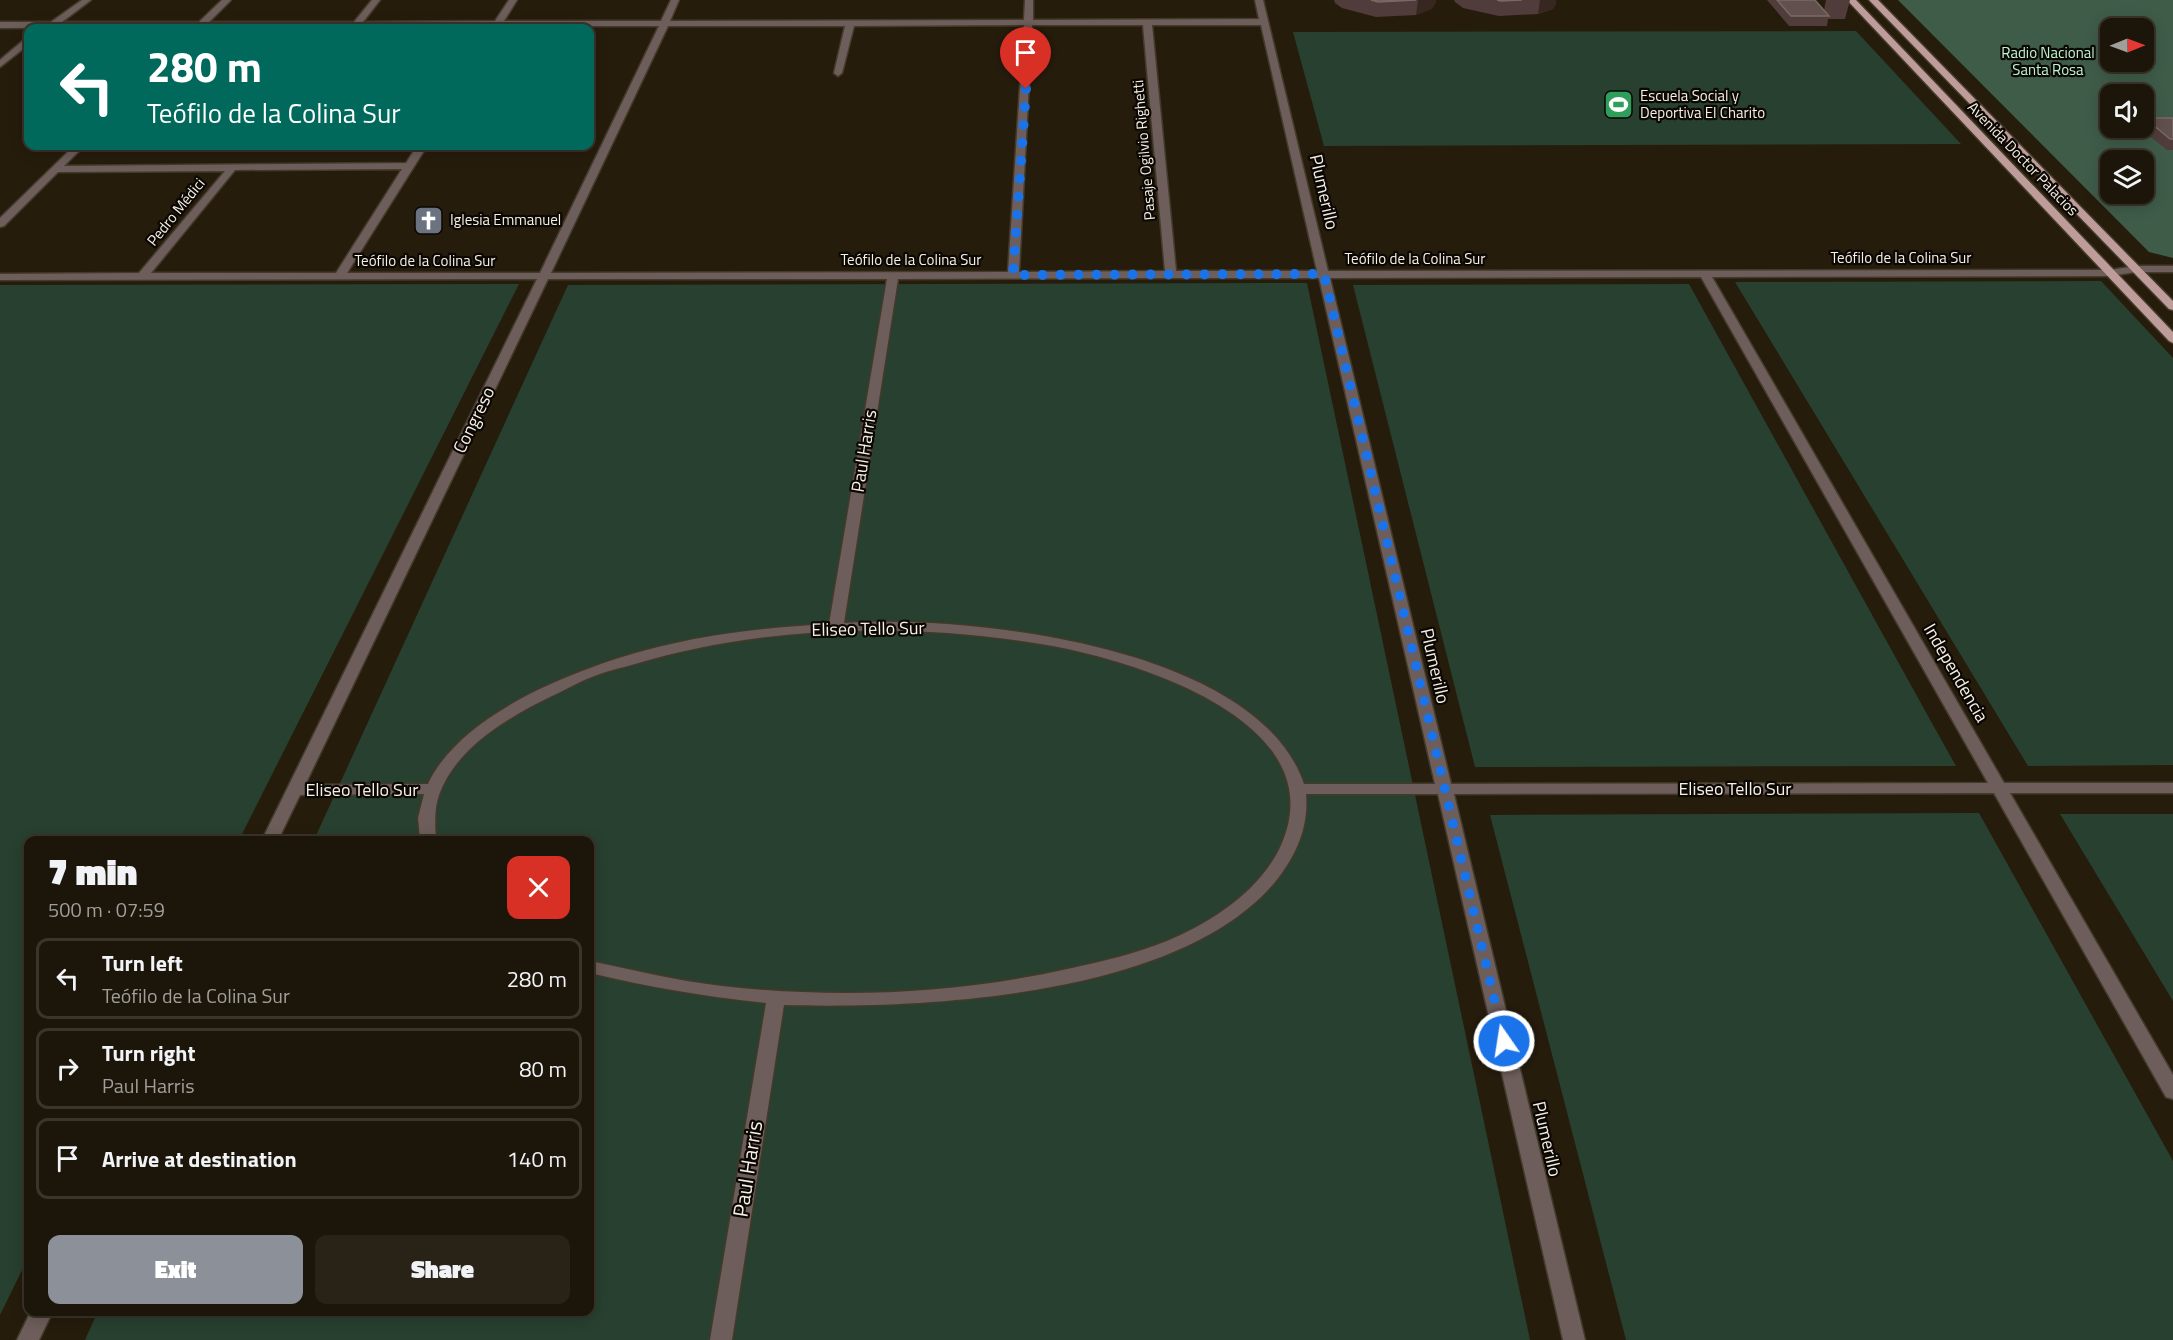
<!DOCTYPE html>
<html lang="en">
<head>
<meta charset="utf-8">
<style>
  body { margin:0; font-family:"Titillium Web",sans-serif; background:#292217; color:#f1f3f6; height:100vh; display:flex; flex-direction:column; font-size:22px; white-space:nowrap }
  * { box-sizing:border-box; margin:0 }
  p { font-size:20px; color:#a09f9c }
  .icon { flex:none; width:33px; height:33px; fill:none; stroke:currentColor; stroke-width:2; stroke-linecap:round; stroke-linejoin:round }
  .map { position:relative; flex:1; overflow:hidden }
  .side { position:absolute; left:24px; top:836px; width:570px; height:480px; display:flex; flex-direction:column; background:#1c1509; border-radius:12px; box-shadow:0 3px 15px #0003,0 0 0 2px #3a342a }
  .side>* { flex:none }
  .hud { position:absolute; left:24px; top:24px; width:570px; height:126px; border-radius:12px; box-shadow:0 3px 15px #0003,0 0 0 2px #3a342a; background:#00695c; color:#fff; overflow:hidden }
  .needle { width:39px; rotate:89deg }
  .controls { position:absolute; left:2100px; top:18px; display:grid; gap:12px }
  .controls a { display:grid; place-items:center; width:54px; height:54px; border-radius:12px; background:#1c1509; box-shadow:0 3px 15px #0003,0 0 0 2px #3a342a; font-size:30px }
  .pin { position:absolute; display:grid; place-items:center; width:51px; height:51px; color:#fff; margin:-62px -26px; border-radius:50% 50% 50% 0; rotate:-45deg; box-shadow:0 0 6px #0007 }
  .pin .icon { rotate:45deg }
  .me { position:absolute; width:66px; margin:-33px; rotate:347deg; stroke-linejoin:round; filter:drop-shadow(0 0 4px #0008) }
  .turn { display:flex; align-items:center; gap:21px; height:126px; padding:0 24px; font-size:27px }
  .turn .icon { width:78px; height:78px; stroke-width:2.5 }
  .turn b { display:block; font-size:42px; line-height:51px }
  .round { display:grid; place-items:center; flex:none; width:63px; height:63px; border-radius:12px; background:#292217 }
  .overview { display:flex; align-items:center; justify-content:space-between; height:102px; padding:0 24px }
  h1 { font-size:36px; font-weight:800; line-height:45px }
  .primary-button { display:flex; gap:12px; margin-top:auto; padding:12px 24px }
  .primary-button a { flex:1; height:69px; border-radius:12px; background:#8c9099; color:#fff; font-size:24px; font-weight:800; line-height:69px; text-align:center }
  .primary-button a+a { background:#292217; color:#f1f3f6 }
  ul { padding:0; list-style:none }
  li { display:flex; align-items:center; gap:18px; height:81px; margin:0 12px 9px; padding:0 12px; border:3px solid #3a342a; border-radius:12px }
  li div { flex:1 }
  li b { display:block; font-size:22px }
  li em { font-style:normal }
  .map>svg:first-child { display:block }
  .green { fill:#284030 }
  .forest { fill:#3f5c49; fill-rule:evenodd }
  .lines { fill:none; stroke-linecap:round; stroke-linejoin:round }
  .minor-casing { stroke:#433a2a; stroke-width:3 }
  .major-casing { stroke:#433a2a; stroke-width:3 }
  .minor { fill:#6d5d5b; fill-rule:evenodd }
  .major { fill:#be9c99; fill-rule:evenodd }
  .wall { fill:#503c3b }
  .shaded-wall { fill:#372720 }
  .building { fill:#61504d; stroke:#796965; stroke-width:1.5 }
  .route { stroke:#1a73e8; stroke-width:10; stroke-dasharray:0 18 }
  .labels { text-anchor:middle; stroke-width:4.5; stroke-linejoin:round; paint-order:stroke }
  .far-park-label { font-size:15px; fill:#bcf5ce; stroke:#0b0703 }
  .far-poi-label { font-size:15px; fill:#f6efe5; stroke:#0b0703; text-anchor:start }
  .far-street-label { font-size:15px; fill:#f6efe5; stroke:#0b0703 }
  .street-label { font-size:18px; fill:#f6efe5; stroke:#0b0703 }
  .near-street-label { font-size:21px; fill:#f6efe5; stroke:#0b0703 }
</style>
</head>
<body>
<div class="map">
<svg width="2173" height="1340" viewBox="0 0 2173 1340">
  <rect width="100%" height="100%" fill="#261c0c"/>
  <path class="green" d="M1856,31L1961,144L1324,146L1293,32Z
    M2101,281L2173,358V765L2028,766L1735,282Z
    M1307,283L1530,1340H85L98,1311H590V840H314L568,285Z
    M519,284L239,840H28V1258L0,1315V285Z
    M1689,284L1933,725L1956,766L1475,767L1353,285Z
    M1979,813L2173,1161V1340H1626L1490,815Z
    M2060,814H2173V1001Z"/>
  <path class="forest" d="M1898,0H2173V258L2149,252ZM2110,28H2144V62H2110ZM2110,94H2144V128H2110ZM2110,160H2144V194H2110Z"/>
  <g class="lines">
    <defs>
      <path id="minor" d="M82,0H91L62,22H199L222,0H231L209,22H354L372,0H380L363,22L495,21L509,0H517L504,21H661L671,0H679L670,21L1024,20L1025,0H1033V20L1259,19L1255,0H1263L1328,271L2110,270L2136,266H2173V272H2136L2110,276L1712,277L2004,783H2173V793H2010L2173,1075V1099L2166,1097L1994,793L1454,794L1585,1340H1563L1438,794H1306C1309,827 1296,856 1275,882C1179,997 924,1009 784,1005L732,1340H710L766,1003C706,997 649,987 590,973V961C634,970 677,981 722,986C839,999 957,994 1072,968C1105,961 1137,953 1167,941C1212,922 1262,890 1282,843C1334,720 1133,660 1047,645C912,622 766,625 635,664C621,668 606,671 592,677C578,682 565,690 552,696C509,717 456,747 439,795C434,810 435,825 436,840H420L418,818L424,794L300,795L278,840H262L537,279L0,280V274L139,273L225,171L58,172L4,226L0,227V218L74,146H84L64,166L406,163L417,146H427L347,273H540L659,26H500L499,28H491L492,26L0,28V22H51ZM1024,25L1008,272L551,273L668,26H845L834,73L838,76L842,73L854,26ZM1032,25H1143L1165,271L1019,272ZM1152,25H1261L1317,271H1176ZM402,169L336,273H151L235,170ZM1701,277L1988,783L1451,784L1330,278ZM1172,278H1319L1435,784H1304C1257,645 968,615 844,623L898,279ZM548,279H887L829,624C776,627 723,632 671,644C595,661 463,708 428,784L305,785Z
        M25,39H28V45L0,67V60Z
        M31,1311H53L39,1340H17Z"/>
      <path id="major" d="M1847,0H1856L2173,332V343L2169,341Z
        M1869,0H1878L2173,301V310L2169,309Z"/>
    </defs>
    <use href="#minor" class="minor-casing"/>
    <use href="#major" class="major-casing"/>
    <use href="#minor" class="minor"/>
    <use href="#major" class="major"/>
  </g>
  <path class="wall" d="M1334,0H1436L1435,4L1431,9L1416,15L1376,17L1342,8L1335,3Z
    M1454,0H1556V3L1553,9L1538,14L1499,16L1463,8L1455,2Z
    M1767,0H1815L1824,10L1826,0H1850L1845,19H1828L1827,26H1789Z
    M2145,118H2173V150H2167L2141,129L2142,128H2144Z"/>
  <path class="shaded-wall" d="M1418,0H1436L1435,4L1431,9L1416,15Z
    M1540,0H1556V3L1553,9L1538,14Z"/>
  <path class="building" d="M1371,0H1416L1378,2Z
    M1497,0H1522L1501,1Z
    M1777,0H1815L1829,16H1791Z
    M2145,118H2173V139H2170Z"/>
  <g class="lines">
    <path class="route" d="M1026,89L1013,275L1324,274L1504,1041"/>
  </g>
  <defs>
    <symbol id="stadium-square" viewBox="-11 -11 22 22"><rect x="-9" y="-9" width="18" height="18" rx="4" fill="#2e9e5b" stroke="#0b0703"/><path d="M0-5a6.5 5 0 1 0 0 10a6.5 5 0 1 0 0-10ZM-3.5-1.8h7v3.6h-7Z" fill="#fff"/></symbol>
    <symbol id="church-square" viewBox="-11 -11 22 22"><rect x="-9" y="-9" width="18" height="18" rx="4" fill="#6b7280" stroke="#0b0703"/><path d="M-1.2-6h2.4v3.5h3.3v2.4h-3.3V6h-2.4V-.1h-3.3v-2.4h3.3Z" fill="#fff"/></symbol>
  </defs>
  <g fill-rule="evenodd">
    <use href="#stadium-square" x="1602" y="88" width="33" height="33"/>
    <use href="#church-square" x="412" y="204" width="33" height="33"/>
  </g>
  <g class="labels">
    <g class="far-park-label">
      <text x="2048" y="58">Radio Nacional<tspan x="2048" dy="17">Santa Rosa</tspan></text>
    </g>
    <g class="far-poi-label">
      <text x="1640" y="101">Escuela Social y<tspan x="1640" dy="17">Deportiva El Charito</tspan></text>
      <text x="450" y="225">Iglesia Emmanuel</text>
    </g>
    <g class="far-street-label">
      <text transform="translate(1144 150) rotate(-95)" y="5">Pasaje Ogilvio Righetti</text>
      <text transform="translate(2023 159) rotate(46)" y="5">Avenida Doctor Palacios</text>
      <text transform="translate(176 212) rotate(-51)" y="5">Pedro Médici</text>
      <text x="1901" y="263">Teófilo de la Colina Sur</text>
      <text x="1415" y="264">Teófilo de la Colina Sur</text>
      <text x="911" y="265">Teófilo de la Colina Sur</text>
      <text x="425" y="266">Teófilo de la Colina Sur</text>
    </g>
    <g class="street-label">
      <text transform="translate(1324 192) rotate(77)" y="6">Plumerillo</text>
      <text transform="translate(474 420) rotate(-64)" y="6">Congreso</text>
      <text transform="translate(864 451) rotate(-81)" y="6">Paul Harris</text>
      <text transform="translate(868 629) rotate(-1)" y="6">Eliseo Tello Sur</text>
      <text transform="translate(1435 666) rotate(77)" y="6">Plumerillo</text>
      <text transform="translate(1956 673) rotate(60)" y="6">Independencia</text>
      <text x="1735" y="795">Eliseo Tello Sur</text>
      <text x="362" y="796">Eliseo Tello Sur</text>
      <text transform="translate(1547 1139) rotate(77)" y="6">Plumerillo</text>
    </g>
    <g class="near-street-label">
      <text transform="translate(748 1169) rotate(-81)" y="7">Paul Harris</text>
    </g>
  </g>
</svg>
<div class="controls">
<a><svg class="needle" viewBox="-14 -14 28 28"><path d="M0-13l5 13h-10z" fill="#e53935"/><path d="M0 13l5-13h-10z" fill="#a09f9c"/></svg></a>
<a><svg class="icon" aria-label="sound" viewBox="0 0 24 24"><path d="M4 9h4l5-4v14l-5-4H4zM17 9q2 3 0 6"/></svg></a>
<a><svg class="icon" aria-label="layers" viewBox="0 0 24 24"><path d="M12 4l9 5-9 5-9-5zM3 14l9 5 9-5"/></svg></a>
</div>
<div class="pin" style="left:1026px;top:89px;background:#d93025"><svg class="icon" aria-label="arrive" viewBox="0 0 24 24"><path d="M6 21V4h12l-3 4 3 4H6"/></svg></div>
<svg class="me" style="left:1504px;top:1041px" viewBox="-20 -20 40 40"><circle r="17" fill="#1a73e8" stroke="#fff" stroke-width="3"/><path d="M0-11L8 9 0 5-8 9z" fill="#fff"/></svg>
<div class="hud">
<div class="turn"><svg class="icon" aria-label="left" viewBox="0 0 24 24"><path d="M17 20v-9H6M10 6l-5 5 5 5"/></svg><div><b>280 m</b>Teófilo de la Colina Sur</div></div>
</div>
<section class="side">
<div class="overview"><div><h1>7 min</h1><p>500 m · 07:59</p></div><a class="round" style="background:#d93025;color:#fff"><svg class="icon" aria-label="close" viewBox="0 0 24 24"><path d="M6 6l12 12M18 6L6 18"/></svg></a></div>
<ul>
<li><svg class="icon" aria-label="left" viewBox="0 0 24 24"><path d="M17 20v-9H6M10 6l-5 5 5 5"/></svg><div><b>Turn left</b><p>Teófilo de la Colina Sur</p></div><em>280 m</em></li>
<li><svg class="icon" aria-label="right" viewBox="0 0 24 24"><path d="M7 20v-9h11M14 6l5 5-5 5"/></svg><div><b>Turn right</b><p>Paul Harris</p></div><em>80 m</em></li>
<li><svg class="icon" aria-label="arrive" viewBox="0 0 24 24"><path d="M6 21V4h12l-3 4 3 4H6"/></svg><div><b>Arrive at destination</b></div><em>140 m</em></li>
</ul>
<div class="primary-button"><a>Exit</a><a>Share</a></div>
</section>
</div>
</body>
</html>
